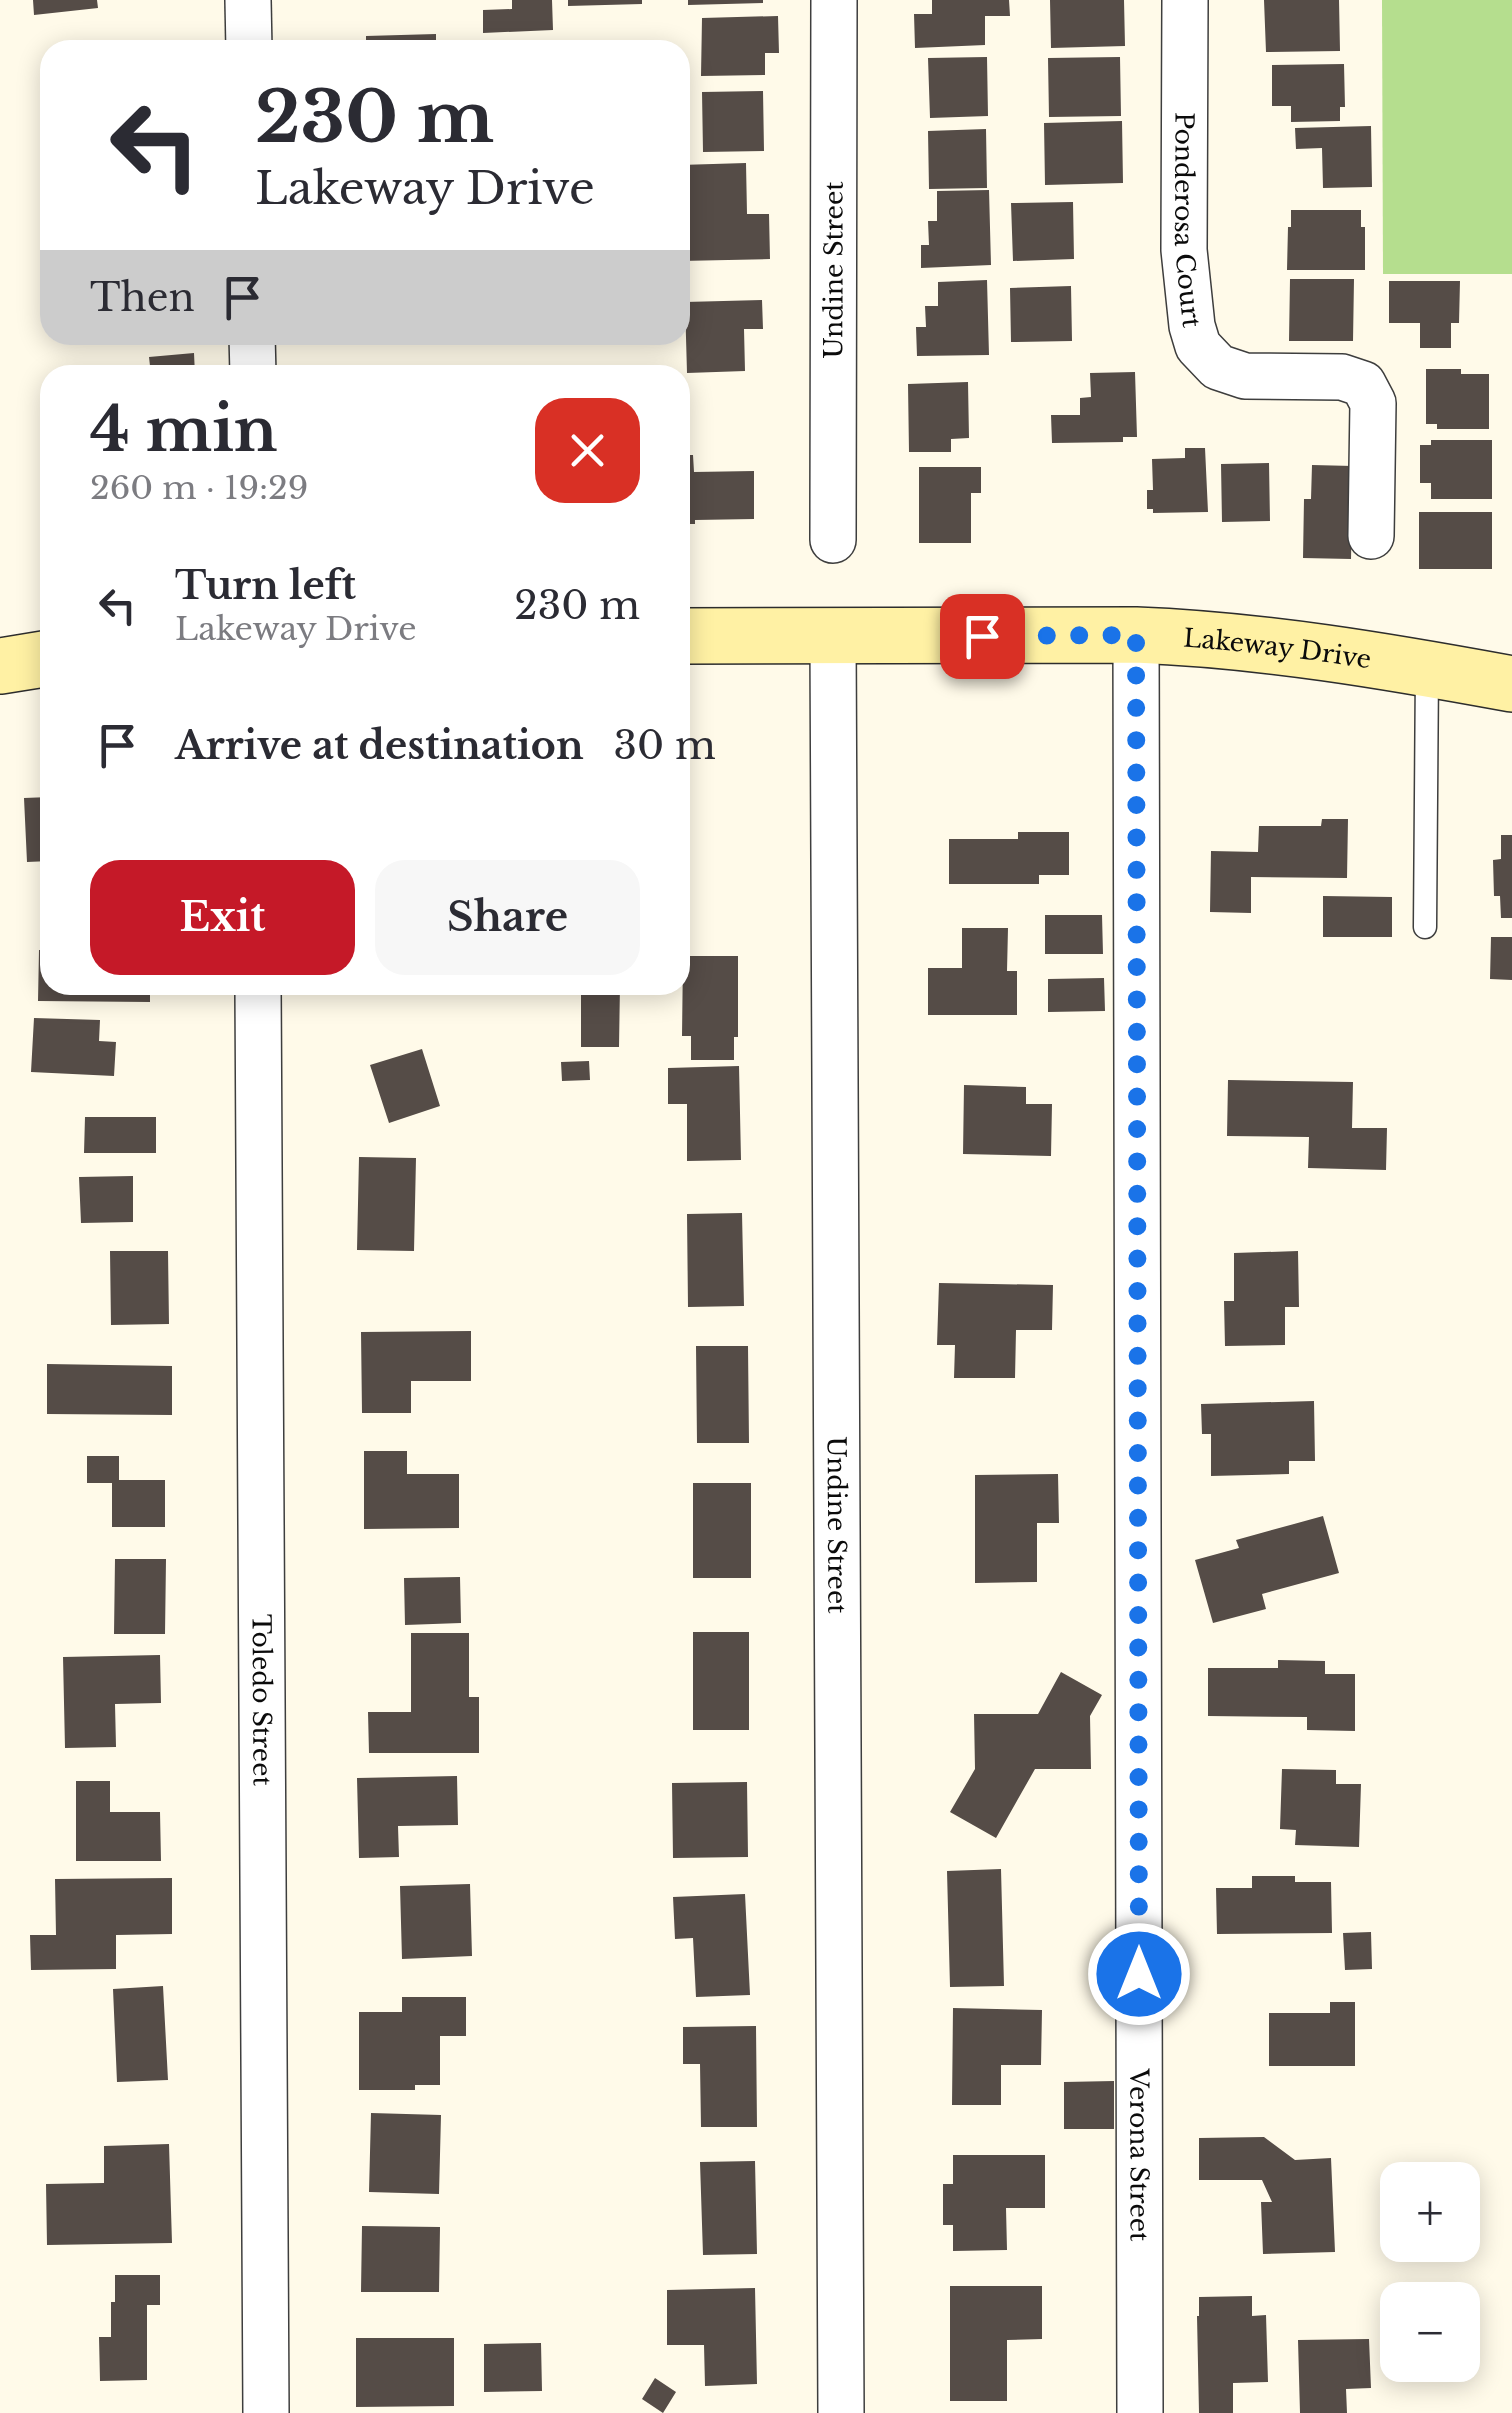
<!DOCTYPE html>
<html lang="en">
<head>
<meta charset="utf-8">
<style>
  body { margin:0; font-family:"Libre Baskerville",serif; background:#f7f7f7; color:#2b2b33; height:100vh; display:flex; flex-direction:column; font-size:38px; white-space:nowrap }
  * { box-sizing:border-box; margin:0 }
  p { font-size:32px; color:#7c7c81 }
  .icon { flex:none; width:55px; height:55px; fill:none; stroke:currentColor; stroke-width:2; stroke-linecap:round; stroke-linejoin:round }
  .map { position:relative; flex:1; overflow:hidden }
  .panel { position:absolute; left:40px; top:365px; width:650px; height:630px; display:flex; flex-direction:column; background:#fff; border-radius:30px; box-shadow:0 5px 25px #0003 }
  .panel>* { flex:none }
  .guide { position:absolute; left:40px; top:40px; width:650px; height:305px; border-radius:30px; box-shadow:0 5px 25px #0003; background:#fff; color:#2b2b33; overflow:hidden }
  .tools { position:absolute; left:1380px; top:2162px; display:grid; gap:20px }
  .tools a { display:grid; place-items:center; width:100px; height:100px; border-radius:20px; background:#fff; box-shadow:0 5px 25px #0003; font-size:50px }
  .pin { position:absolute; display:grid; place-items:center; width:85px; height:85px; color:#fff; margin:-42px; border-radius:20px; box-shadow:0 5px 15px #0006 }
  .me { position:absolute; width:110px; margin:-55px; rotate:0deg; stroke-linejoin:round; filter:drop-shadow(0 0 8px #0008) }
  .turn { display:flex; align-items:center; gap:35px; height:210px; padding:0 50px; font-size:45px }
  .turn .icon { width:130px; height:130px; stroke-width:2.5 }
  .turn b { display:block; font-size:70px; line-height:85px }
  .then { display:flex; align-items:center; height:95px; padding:0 50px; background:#0003; gap:20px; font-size:38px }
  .round { display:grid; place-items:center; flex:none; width:105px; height:105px; border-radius:30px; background:#f7f7f7 }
  .headline { display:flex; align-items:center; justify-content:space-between; height:170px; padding:0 50px }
  h1 { font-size:60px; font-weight:700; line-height:75px }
  .action { display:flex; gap:20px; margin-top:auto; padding:20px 50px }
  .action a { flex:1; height:115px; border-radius:30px; background:#c51928; color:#fff; font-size:40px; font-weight:700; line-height:115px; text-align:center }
  .action a+a { background:#f7f7f7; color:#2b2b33 }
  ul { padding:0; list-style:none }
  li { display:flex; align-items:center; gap:30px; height:140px; padding:0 50px }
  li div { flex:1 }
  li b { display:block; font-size:38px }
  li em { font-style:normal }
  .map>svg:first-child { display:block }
  .forest { fill:#b5de8e }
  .building { fill:#554c47 }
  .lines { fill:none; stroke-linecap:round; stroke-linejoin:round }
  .service-casing { stroke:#3e3e3e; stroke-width:25 }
  .minor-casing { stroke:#3e3e3e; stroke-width:48 }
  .secondary-casing { stroke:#2d2d2d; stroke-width:58 }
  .service { stroke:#fff; stroke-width:22 }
  .minor { stroke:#fff; stroke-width:45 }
  .secondary { stroke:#fff1a4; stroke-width:55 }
  .route { stroke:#1a73e8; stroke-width:18; stroke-dasharray:0 32.4 }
  .labels { text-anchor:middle; stroke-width:10; stroke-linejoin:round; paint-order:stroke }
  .street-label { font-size:25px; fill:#0b0b0b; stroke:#fff }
</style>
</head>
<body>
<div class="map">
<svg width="1512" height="2413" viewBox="0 0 1512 2413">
  <rect width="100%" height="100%" fill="#fffae9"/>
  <path class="forest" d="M1382,0H1512V274H1383Z"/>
  <path class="building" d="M33,0H97L98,8L34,15Z
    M512,0H552L553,30L483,33V10L512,9Z
    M568,0H642V4L568,6Z
    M688,0H763V3L688,5Z
    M932,0H1009L1010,16H985V45L915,48L914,14H932Z
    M1050,0H1124L1125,46L1051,48Z
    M1264,0H1339L1340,51L1266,52Z
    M778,16L779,53H765V75L701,76L702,18Z
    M436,34V50H366V36Z
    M987,57L988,116L930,118L928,58Z
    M1120,57L1121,116L1049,117L1048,58Z
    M1344,64L1345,107H1340V121L1291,122V106H1272V65Z
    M763,91L764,151L703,152L702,92Z
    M1122,121L1123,183L1045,185L1044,123Z
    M1371,126L1372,187L1323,188L1322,148L1296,149L1295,128Z
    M986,129L987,188L929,189L928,131Z
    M746,163L747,214H769L770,259L680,261V165Z
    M989,190L991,265L921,268V245H929L928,221H937V191Z
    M1073,202L1074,259L1013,261L1011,203Z
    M1291,210H1361V227H1365V270H1287L1288,227H1291Z
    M1290,279H1354L1353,341H1289Z
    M987,280L989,355L917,356L916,327H926L925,306H938V282Z
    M1389,281H1460L1459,323H1451V348H1420V323H1389Z
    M1071,286L1072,341L1011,342L1010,288Z
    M762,300L763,329H744L745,371L687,373L685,302Z
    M194,353L195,375H151L149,357Z
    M1426,369H1461V374H1489V429H1437V424H1426Z
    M1135,372L1137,437H1123V442L1052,443L1051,415H1080V398L1091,397L1090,373Z
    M968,382L969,438L951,439V452H909L908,384Z
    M1431,440H1492V499H1431V483H1420V445H1431Z
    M1185,448H1205L1208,512L1153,513V509H1147V490H1153L1152,459L1185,458Z
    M680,455H693L694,472L754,471V519L695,520V524H680Z
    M1269,463L1270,521L1222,522L1221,464Z
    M1312,465L1353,466L1351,559L1303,558L1304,499H1311Z
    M919,467H981V493H971V543H919Z
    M1419,512H1492V569H1419Z
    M50,797V861L27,862L24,798Z
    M1322,819H1348L1347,878L1251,877V913L1210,912L1211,851L1258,852L1259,826H1321Z
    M1018,832H1069V875H1039V884H949V839H1018Z
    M1501,835H1512V918H1501L1500,896H1494L1493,860L1501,859Z
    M1323,896L1392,897V937H1323Z
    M1045,915H1102L1103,954H1045Z
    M962,928H1008L1007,971H1017V1015H928V968H962Z
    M1491,937H1512V980L1490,979Z
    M39,950H50V985H150V1002L38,1001Z
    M683,956H738V1037H734V1060H691V1036H682Z
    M1104,978L1105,1011L1048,1012V979Z
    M581,985H620L619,1047H581Z
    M34,1018L100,1020L99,1041L116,1042L114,1076L31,1072Z
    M422,1049L440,1106L389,1123L370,1065Z
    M589,1061L590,1080L562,1081L561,1062Z
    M739,1066L741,1160L687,1161V1104H668V1068Z
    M1228,1080L1353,1082L1352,1128H1387L1386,1170L1308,1168L1309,1137L1227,1136Z
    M964,1085L1026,1087V1104H1052L1051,1156L963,1154Z
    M85,1117H156V1153H84Z
    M359,1157L416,1158L414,1251L357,1250Z
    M133,1176V1222L81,1223L79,1177Z
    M742,1213L744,1306L688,1307L687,1214Z
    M110,1251H168L169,1324L111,1325Z
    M1298,1251L1299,1307H1285V1345L1225,1346L1224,1301H1234V1253Z
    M939,1283L1053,1285L1052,1330H1016L1015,1378H954L955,1345H937Z
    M471,1331V1381H411V1413H362L361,1332Z
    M696,1346H748L749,1443H697Z
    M47,1364L172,1366V1415L47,1414Z
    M1314,1401L1315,1461H1289V1474L1211,1476V1434H1202L1201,1404Z
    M364,1451H407V1474H459V1528L364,1529Z
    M87,1456H119V1480H165V1527H112V1483H87Z
    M1058,1474L1059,1523H1037V1582L975,1583V1475Z
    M693,1483H751V1578H693Z
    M1323,1516L1339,1573L1262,1594L1266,1609L1213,1623L1195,1560L1239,1548L1236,1540Z
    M115,1559H166L165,1634H114Z
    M460,1577L461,1623L405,1625L404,1578Z
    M693,1632H749V1730H693Z
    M411,1633H469V1697H479V1753H369L368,1712H411Z
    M160,1655L161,1703L115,1704L116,1747L65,1748L63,1657Z
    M1278,1660L1325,1661V1674H1355V1731L1307,1730V1717L1208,1716V1668H1278Z
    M1061,1672L1102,1695L1090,1716L1091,1769H1035L996,1838L950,1812L975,1769L974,1714H1038Z
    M1282,1769L1336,1770V1784H1361L1359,1847L1295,1845L1296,1830L1280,1829Z
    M457,1776L458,1825L398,1826L399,1857L359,1858L357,1778Z
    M76,1781H110V1812H160L161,1861H76Z
    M747,1782L748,1857L673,1858L672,1783Z
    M1001,1869L1004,1986L950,1987L947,1871Z
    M1252,1876H1295V1882H1331L1332,1933L1217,1934L1216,1888H1252Z
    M172,1878V1934L116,1935V1969L31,1970L30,1935H56L55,1879Z
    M470,1884L472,1956L402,1959L400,1886Z
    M745,1894L750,1995L696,1997L693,1938L675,1939L673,1897Z
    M1371,1932L1372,1969L1345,1970L1343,1933Z
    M163,1986L168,2080L117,2082L113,1989Z
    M402,1997H466V2036H440V2085H415V2090H359V2012H402Z
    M1330,2002H1355V2066H1269V2013H1330Z
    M953,2008L1042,2010L1041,2065H1001V2105H952Z
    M756,2026L757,2127H701L700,2064H683V2027Z
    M1114,2081V2129H1064V2082Z
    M371,2113L441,2115L439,2194L369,2192Z
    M1264,2137L1295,2160L1331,2158L1335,2252L1263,2254L1261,2202H1272L1262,2180H1199V2138Z
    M169,2144L172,2243L47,2245L46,2184L104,2183V2146Z
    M953,2155H1045V2208H1006L1007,2250L953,2251V2225H943V2184H953Z
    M755,2161L757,2254L703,2255L700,2162Z
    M362,2226L440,2227L439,2292H361Z
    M115,2275H160V2305H147V2380L100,2381L99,2337H111V2302H115Z
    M950,2286H1042V2339L1007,2340V2401H950Z
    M755,2288L757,2384L705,2386L704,2345H667V2290Z
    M1252,2296V2316L1266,2315L1268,2382L1233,2383V2413H1199L1197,2316H1199V2297Z
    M356,2338H454V2406L356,2407Z
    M1369,2339L1371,2388L1346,2389L1347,2413H1300L1298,2340Z
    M541,2343L542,2391L484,2392V2344Z
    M655,2378L676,2392L663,2413L642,2399Z"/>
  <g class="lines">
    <defs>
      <path id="service" d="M1425,927L1427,668"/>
      <g id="minor">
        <path d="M248,0L249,50"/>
        <path id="s1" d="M1185,0L1184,250L1192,326L1198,346L1218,367L1245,376L1342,377L1363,384L1373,403L1371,536"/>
        <path d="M252,335L253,375"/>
        <path id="s2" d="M833,540L834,0"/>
        <path id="s3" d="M1136,635L1140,2413"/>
        <path id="s4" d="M833,637L841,2413"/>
        <path id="s5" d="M258,985L266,2413"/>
      </g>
      <g id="secondary">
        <path id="s6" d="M680,636L1136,635C1263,640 1387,661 1512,684"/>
        <path d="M0,666L50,658"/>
      </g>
    </defs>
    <use href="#service" class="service-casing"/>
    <use href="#minor" class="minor-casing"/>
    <use href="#secondary" class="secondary-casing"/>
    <use href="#service" class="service"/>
    <use href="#minor" class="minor"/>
    <use href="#secondary" class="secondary"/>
  </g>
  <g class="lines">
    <path class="route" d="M982,636L1136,635L1139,1974"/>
  </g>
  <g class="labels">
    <g class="street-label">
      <text dy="9" stroke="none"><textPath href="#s1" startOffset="220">Ponderosa Court</textPath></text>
      <text dy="9" stroke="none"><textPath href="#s2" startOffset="270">Undine Street</textPath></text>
      <text dy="9" stroke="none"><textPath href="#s6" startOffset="598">Lakeway Drive</textPath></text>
      <text dy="9" stroke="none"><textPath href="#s4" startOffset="888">Undine Street</textPath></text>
      <text dy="9" stroke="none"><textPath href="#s5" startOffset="715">Toledo Street</textPath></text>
      <text dy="9" stroke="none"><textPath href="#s3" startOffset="1520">Verona Street</textPath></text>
    </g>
  </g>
</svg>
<div class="tools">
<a>+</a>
<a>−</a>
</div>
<div class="pin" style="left:982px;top:636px;background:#d93025"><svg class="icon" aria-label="arrive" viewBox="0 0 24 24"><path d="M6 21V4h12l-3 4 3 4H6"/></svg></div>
<svg class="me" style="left:1139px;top:1974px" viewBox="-20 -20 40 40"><circle r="17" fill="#1a73e8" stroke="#fff" stroke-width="3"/><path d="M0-11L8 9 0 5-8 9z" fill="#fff"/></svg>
<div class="guide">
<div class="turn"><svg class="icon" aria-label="left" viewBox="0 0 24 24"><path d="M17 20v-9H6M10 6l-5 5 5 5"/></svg><div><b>230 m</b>Lakeway Drive</div></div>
<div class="then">Then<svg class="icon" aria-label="arrive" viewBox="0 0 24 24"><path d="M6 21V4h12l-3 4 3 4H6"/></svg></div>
</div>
<section class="panel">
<div class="headline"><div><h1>4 min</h1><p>260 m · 19:29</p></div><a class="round" style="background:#d93025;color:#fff"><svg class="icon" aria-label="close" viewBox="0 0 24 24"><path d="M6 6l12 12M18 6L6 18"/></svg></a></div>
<ul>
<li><svg class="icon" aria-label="left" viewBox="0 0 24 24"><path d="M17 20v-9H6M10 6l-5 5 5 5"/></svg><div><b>Turn left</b><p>Lakeway Drive</p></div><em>230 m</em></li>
<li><svg class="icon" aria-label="arrive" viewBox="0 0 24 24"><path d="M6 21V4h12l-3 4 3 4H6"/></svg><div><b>Arrive at destination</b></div><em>30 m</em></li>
</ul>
<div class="action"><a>Exit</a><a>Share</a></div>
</section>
</div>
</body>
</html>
